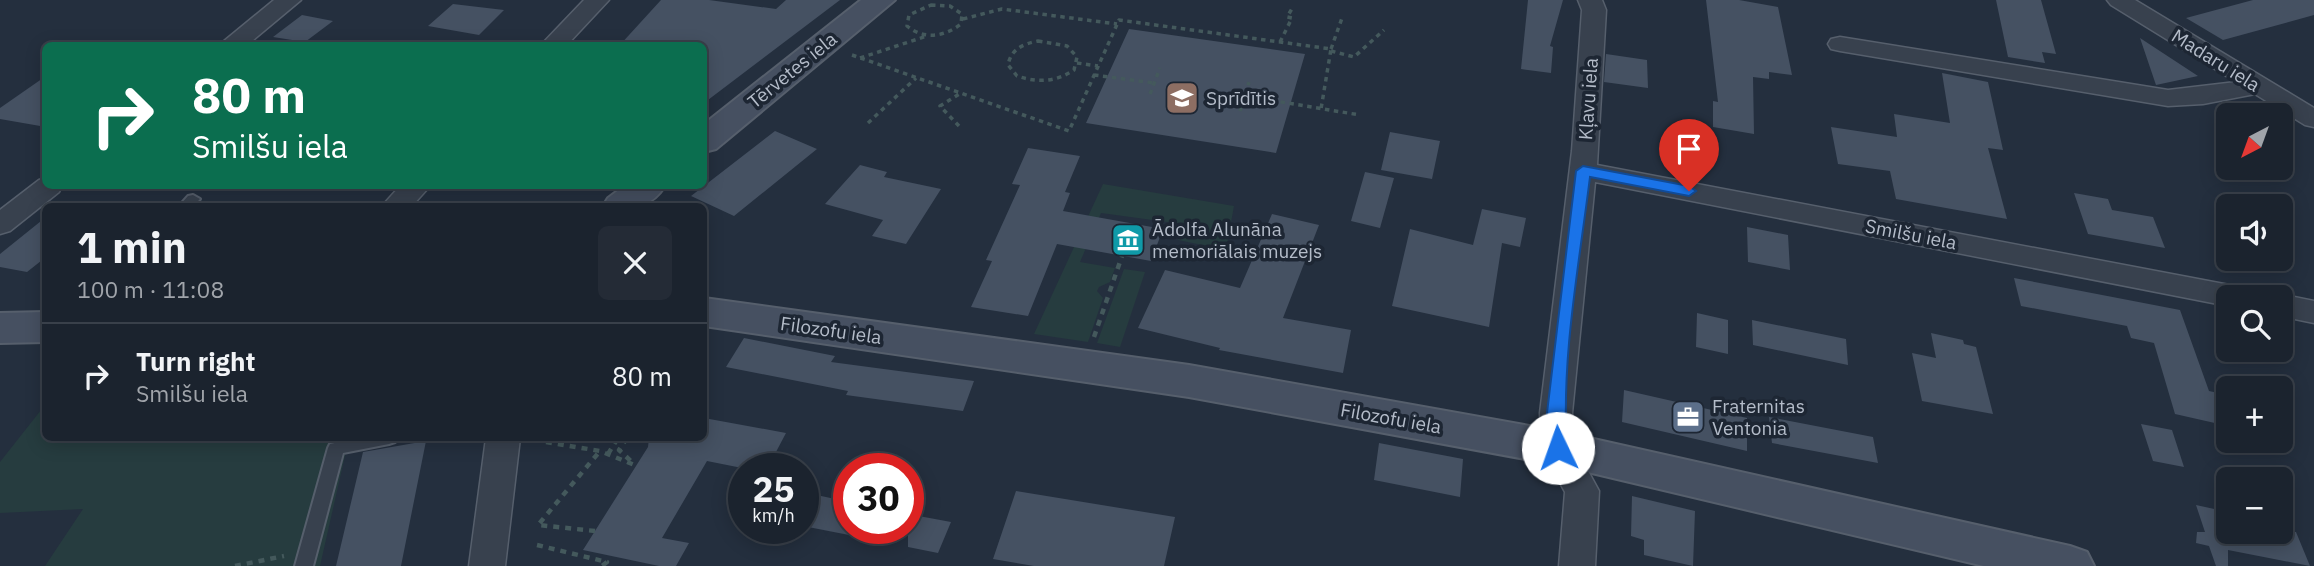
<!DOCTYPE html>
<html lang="en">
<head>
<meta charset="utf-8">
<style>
  body { margin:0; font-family:"IBM Plex Sans",sans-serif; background:#242b36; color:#f1f3f6; height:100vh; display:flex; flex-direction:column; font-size:26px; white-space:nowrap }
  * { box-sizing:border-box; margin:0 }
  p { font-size:23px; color:#a0a4aa }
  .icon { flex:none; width:38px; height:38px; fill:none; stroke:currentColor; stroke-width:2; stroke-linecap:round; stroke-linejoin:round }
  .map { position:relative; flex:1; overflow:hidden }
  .drawer { position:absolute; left:42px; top:203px; width:665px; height:238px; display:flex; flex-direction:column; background:#1b232e; border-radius:10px; box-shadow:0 4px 18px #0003,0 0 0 2px #39404a }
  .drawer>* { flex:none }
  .guide { position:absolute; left:42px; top:42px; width:665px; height:147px; border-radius:10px; box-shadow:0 4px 18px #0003,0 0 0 2px #39404a; background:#0b6e4f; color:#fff; overflow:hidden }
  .needle { width:46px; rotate:221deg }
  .fabs { position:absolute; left:2216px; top:103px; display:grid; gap:14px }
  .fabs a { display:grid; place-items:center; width:77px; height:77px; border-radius:10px; background:#1b232e; box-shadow:0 4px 18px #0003,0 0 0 2px #39404a; font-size:35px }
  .speed { position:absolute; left:728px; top:453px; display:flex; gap:14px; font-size:35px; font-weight:700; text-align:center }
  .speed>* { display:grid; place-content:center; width:91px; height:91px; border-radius:50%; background:#1b232e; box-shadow:0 4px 18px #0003,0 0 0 2px #39404a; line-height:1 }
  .speed small { font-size:18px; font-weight:400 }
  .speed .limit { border:10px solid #d22; background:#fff; color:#111 }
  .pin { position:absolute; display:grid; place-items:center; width:60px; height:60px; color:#fff; margin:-72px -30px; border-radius:50% 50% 50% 0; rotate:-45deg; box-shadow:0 0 7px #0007 }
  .pin .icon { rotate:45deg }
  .me { position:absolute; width:77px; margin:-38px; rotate:357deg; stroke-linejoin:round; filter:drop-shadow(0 0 5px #0008) }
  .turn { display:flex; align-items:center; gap:24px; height:147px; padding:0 35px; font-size:32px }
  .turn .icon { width:91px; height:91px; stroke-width:2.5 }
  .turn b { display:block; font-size:49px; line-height:60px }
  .round { display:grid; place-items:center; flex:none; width:74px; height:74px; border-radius:10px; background:#242b36 }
  .summary { display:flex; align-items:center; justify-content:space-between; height:119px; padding:0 35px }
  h1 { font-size:42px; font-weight:800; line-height:52px }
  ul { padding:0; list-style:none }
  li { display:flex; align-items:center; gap:21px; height:105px; padding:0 35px; border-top:2px solid #39404a }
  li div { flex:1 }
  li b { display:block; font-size:26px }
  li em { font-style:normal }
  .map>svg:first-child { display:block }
  .green { fill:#263c3f }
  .building { fill:#455162 }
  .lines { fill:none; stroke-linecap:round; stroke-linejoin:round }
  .lane-casing { stroke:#565f6c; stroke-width:4 }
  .street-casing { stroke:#565f6c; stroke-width:3 }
  .secondary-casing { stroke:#565f6c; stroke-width:4 }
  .path-far1 { stroke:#44595c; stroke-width:3.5; stroke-dasharray:4.5 4.5; stroke-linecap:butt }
  .path { stroke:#44595c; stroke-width:4.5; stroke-dasharray:6 6; stroke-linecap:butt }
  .lane { fill:#38414e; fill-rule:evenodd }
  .street { fill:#38414e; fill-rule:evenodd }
  .secondary { fill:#465061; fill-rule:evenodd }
  .route { fill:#1a73e8; stroke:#114b97; stroke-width:2 }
  .labels { text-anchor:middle; stroke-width:7; stroke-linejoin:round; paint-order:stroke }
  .street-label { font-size:19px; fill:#b4bcc9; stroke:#1d2633 }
  .poi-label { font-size:19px; fill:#b4bcc9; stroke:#1d2633; text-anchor:start }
</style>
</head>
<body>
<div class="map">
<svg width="2314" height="566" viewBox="0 0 2314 566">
  <rect width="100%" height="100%" fill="#242f3e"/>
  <path class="green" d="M1103,184L1234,206L1226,250L1178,240L1182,224L1101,213L1080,262L1115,268L1110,282L1099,287L1097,291L1103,298L1088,342L1034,334Z
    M1124,269L1145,272L1120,347L1097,343Z
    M45,405L46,438H349L320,566H45L83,509L0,513V462Z"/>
  <path class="building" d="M661,0H709L776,9L786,0H840L704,103V46H619Z
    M1528,0H1563L1550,46L1553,47L1551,73L1521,69Z
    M1706,0H1739L1778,7L1792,75L1769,72V79L1753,77L1754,134L1713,127V101L1718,102Z
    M1996,0H2041L2056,54L2042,52L2045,63L2008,57Z
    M2253,0H2314V15L2223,40L2186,18Z
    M453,4L504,10L479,35L428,26Z
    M302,15L333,21L305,42L273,37Z
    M1129,29L1305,54L1276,153L1086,123Z
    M2140,38L2198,76L2156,85Z
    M1606,54L1647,60L1648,88L1604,82Z
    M1942,73L1988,82L2003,150L1988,148L2007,219L1896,199L1890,171L1838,164L1831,127L1897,137L1894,114L1950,123Z
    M46,76V127L0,119V108Z
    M775,131L817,149L734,216L691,196Z
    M1390,132L1440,141L1432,179L1381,170Z
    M1028,148L1080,156L1065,192L1070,193L1063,211L1163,229L1151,261L1057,244L1028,316L971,307L992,261L986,260L1020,185L1012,184Z
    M860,165L887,172L884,177L941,189L906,244L872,236L883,220L825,204Z
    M1365,172L1394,178L1380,228L1351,221Z
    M2074,193L2108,199L2112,210L2153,217L2165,248L2088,234Z
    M1482,209L1526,218L1520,247L1502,243L1489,327L1392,306L1410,229L1473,245Z
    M1272,214L1319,225L1283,318L1351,330L1343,373L1219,350L1220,348L1138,328L1165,270L1240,288Z
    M46,217V257L27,272L0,267V254Z
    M1747,227L1788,235L1790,270L1748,262Z
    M2014,278L2180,310L2209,391L2228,395V426L2175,414L2154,343L2131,338L2127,326L2021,306Z
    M1697,313L1728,320V354L1696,347Z
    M1752,320L1846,339L1848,365L1753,345Z
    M1931,333L1963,340L1964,344L1976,347L1993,414L1922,401L1912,353L1936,358Z
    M744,338L835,356L831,362L974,381L963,411L846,395L848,391L726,367Z
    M1624,390L1747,418V451L1622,422Z
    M1769,417L1873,437L1878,463L1772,443Z
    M704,418L786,433L767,469H747L707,461L662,538L689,543L676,566H659L583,550L648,447L649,438H704Z
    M2141,424L2172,430L2184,467L2153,461Z
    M426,441L401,566H336L363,452Z
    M1379,443L1463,459L1460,497L1374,480Z
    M1016,491L1175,517L1164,566H1034L993,559Z
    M812,494L849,502V535L803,526V511Z
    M1632,496L1695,511L1693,566L1644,555V540L1631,536Z
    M2196,505L2228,512V532H2296L2310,566L2228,550V566H2216L2209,546L2196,543L2197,532H2205Z
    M908,514L951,522L938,553L908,547Z"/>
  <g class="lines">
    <defs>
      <path id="lane" d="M193,195L200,199L193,206H179L188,196Z
        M358,438H397L395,442L389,444L343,453L313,566H295L328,448L330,444Z"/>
      <path id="street" d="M274,0H301L246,46H218Z
        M584,0H609L566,46H540Z
        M1578,0H1602L1606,10L1597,165L2240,287L2251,290L2255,298H2228V306L1595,182L1572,413L1575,447L1599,491L1595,566H1559L1565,492L1541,448L1540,413L1572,151L1582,10Z
        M2107,0H2135L2314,108V127L2305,125L2255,94L2203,104L2168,106L1840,51L1831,49L1828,44L1831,39L1840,37L2168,90L2236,82L2111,5Z
        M46,178V186H62L59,192L10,231L0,234V210L39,180Z
        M400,186H430L412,206H382Z
        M2280,294L2314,301V323L2280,316V298H2269Z
        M486,438H520L505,566H469Z"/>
      <path id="secondary" d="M861,0H895L716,149L704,152V124Z
        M624,186H665C648,212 630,206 603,206L608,198Z
        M704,298L1189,365L1558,431L2070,546L2087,552L2094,566H1984L1558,465L1189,397L704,326Z
        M46,312V342L0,343V313Z"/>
    </defs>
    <use href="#lane" class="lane-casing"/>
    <use href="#street" class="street-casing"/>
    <use href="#secondary" class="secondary-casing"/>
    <path class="path-far1" d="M931,5L950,6L962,14L961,24C944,37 924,40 907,26L909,15Z
      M963,19L1002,9L1117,24
      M1038,41L1067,46L1077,57L1074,70C1056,82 1038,83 1017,76L1008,65C1011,49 1023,44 1038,41Z
      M1280,42L1292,18L1287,17L1293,7
      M1331,49L1342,18
      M1331,51L1354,57L1384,30
      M852,55L1069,131L1119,20L1331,49L1321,109
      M860,58L927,36
      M1077,63L1098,66
      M1094,75L1154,83
      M1150,94L1160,68
      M1245,96L1360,115
      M1240,111L1249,82
      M868,123L916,78
      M959,126L940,106L961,93"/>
    <path class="path" d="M1094,337L1122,256
      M627,438L619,450L633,463
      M546,442L600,451L637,466
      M608,454L618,438
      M595,531L538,525L600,451
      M537,545L607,562L602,566
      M235,566L284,556"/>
    <use href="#lane" class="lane"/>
    <use href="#street" class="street"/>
    <use href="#secondary" class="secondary"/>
  </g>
  <path class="route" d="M1583,166L1689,186L1696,191L1689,196L1590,177C1579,266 1561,358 1567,448L1564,453L1558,456L1551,453L1549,448L1547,413L1576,171Z"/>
  <defs>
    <symbol id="school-square" viewBox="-11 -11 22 22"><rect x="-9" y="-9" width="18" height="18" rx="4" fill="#8d6e63" stroke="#1d2633"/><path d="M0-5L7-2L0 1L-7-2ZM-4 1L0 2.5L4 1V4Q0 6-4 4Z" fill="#fff"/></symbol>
    <symbol id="museum-square" viewBox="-11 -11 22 22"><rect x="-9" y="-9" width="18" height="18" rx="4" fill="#0f9aa8" stroke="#1d2633"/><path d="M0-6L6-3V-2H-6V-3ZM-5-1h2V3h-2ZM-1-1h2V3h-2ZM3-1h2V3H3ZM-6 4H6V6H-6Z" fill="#fff"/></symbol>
    <symbol id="office-square" viewBox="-11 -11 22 22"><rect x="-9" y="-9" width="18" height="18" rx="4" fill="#5c6f8a" stroke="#1d2633"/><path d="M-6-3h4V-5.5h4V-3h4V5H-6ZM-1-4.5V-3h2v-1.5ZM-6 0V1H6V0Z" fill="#fff"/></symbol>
  </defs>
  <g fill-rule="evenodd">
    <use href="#school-square" x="1163" y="79" width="38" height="38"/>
    <use href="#museum-square" x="1109" y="221" width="38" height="38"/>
    <use href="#office-square" x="1669" y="398" width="38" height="38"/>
  </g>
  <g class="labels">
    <g class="street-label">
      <text transform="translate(2216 60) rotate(32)" y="7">Madaru iela</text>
      <text transform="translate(792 70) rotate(-39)" y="7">Tērvetes iela</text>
      <text transform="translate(1588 99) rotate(-86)" y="7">Kļavu iela</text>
      <text transform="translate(1911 234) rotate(11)" y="7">Smilšu iela</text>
      <text transform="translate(831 330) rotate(8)" y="7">Filozofu iela</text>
      <text transform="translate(1391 418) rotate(10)" y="7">Filozofu iela</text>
    </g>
    <g class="poi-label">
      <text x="1206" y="105">Sprīdītis</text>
      <text x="1152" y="236">Ādolfa Alunāna<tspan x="1152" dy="22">memoriālais muzejs</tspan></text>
      <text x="1712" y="413">Fraternitas<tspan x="1712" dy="22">Ventonia</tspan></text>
    </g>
  </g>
</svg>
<div class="fabs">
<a><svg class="needle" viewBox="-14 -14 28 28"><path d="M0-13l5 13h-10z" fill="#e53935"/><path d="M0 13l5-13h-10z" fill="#a0a4aa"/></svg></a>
<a><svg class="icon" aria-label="sound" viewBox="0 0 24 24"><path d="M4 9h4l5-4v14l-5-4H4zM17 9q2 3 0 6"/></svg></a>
<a><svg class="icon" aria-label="search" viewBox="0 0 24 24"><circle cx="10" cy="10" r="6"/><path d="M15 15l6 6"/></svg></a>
<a>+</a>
<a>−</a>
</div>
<div class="speed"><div>25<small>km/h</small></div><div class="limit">30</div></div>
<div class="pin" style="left:1689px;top:191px;background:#d93025"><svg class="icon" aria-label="arrive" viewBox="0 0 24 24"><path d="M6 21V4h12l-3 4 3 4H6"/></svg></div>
<svg class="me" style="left:1558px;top:448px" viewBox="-20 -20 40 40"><circle r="19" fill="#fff"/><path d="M0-13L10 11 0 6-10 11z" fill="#1a73e8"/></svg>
<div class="guide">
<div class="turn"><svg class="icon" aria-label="right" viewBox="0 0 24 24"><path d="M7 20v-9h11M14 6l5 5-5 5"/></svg><div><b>80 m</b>Smilšu iela</div></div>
</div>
<section class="drawer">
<div class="summary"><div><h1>1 min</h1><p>100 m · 11:08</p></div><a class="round"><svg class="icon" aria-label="close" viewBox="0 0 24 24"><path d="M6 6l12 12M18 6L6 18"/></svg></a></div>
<ul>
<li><svg class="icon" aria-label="right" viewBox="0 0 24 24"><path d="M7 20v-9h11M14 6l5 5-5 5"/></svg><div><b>Turn right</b><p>Smilšu iela</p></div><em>80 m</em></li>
</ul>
</section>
</div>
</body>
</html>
